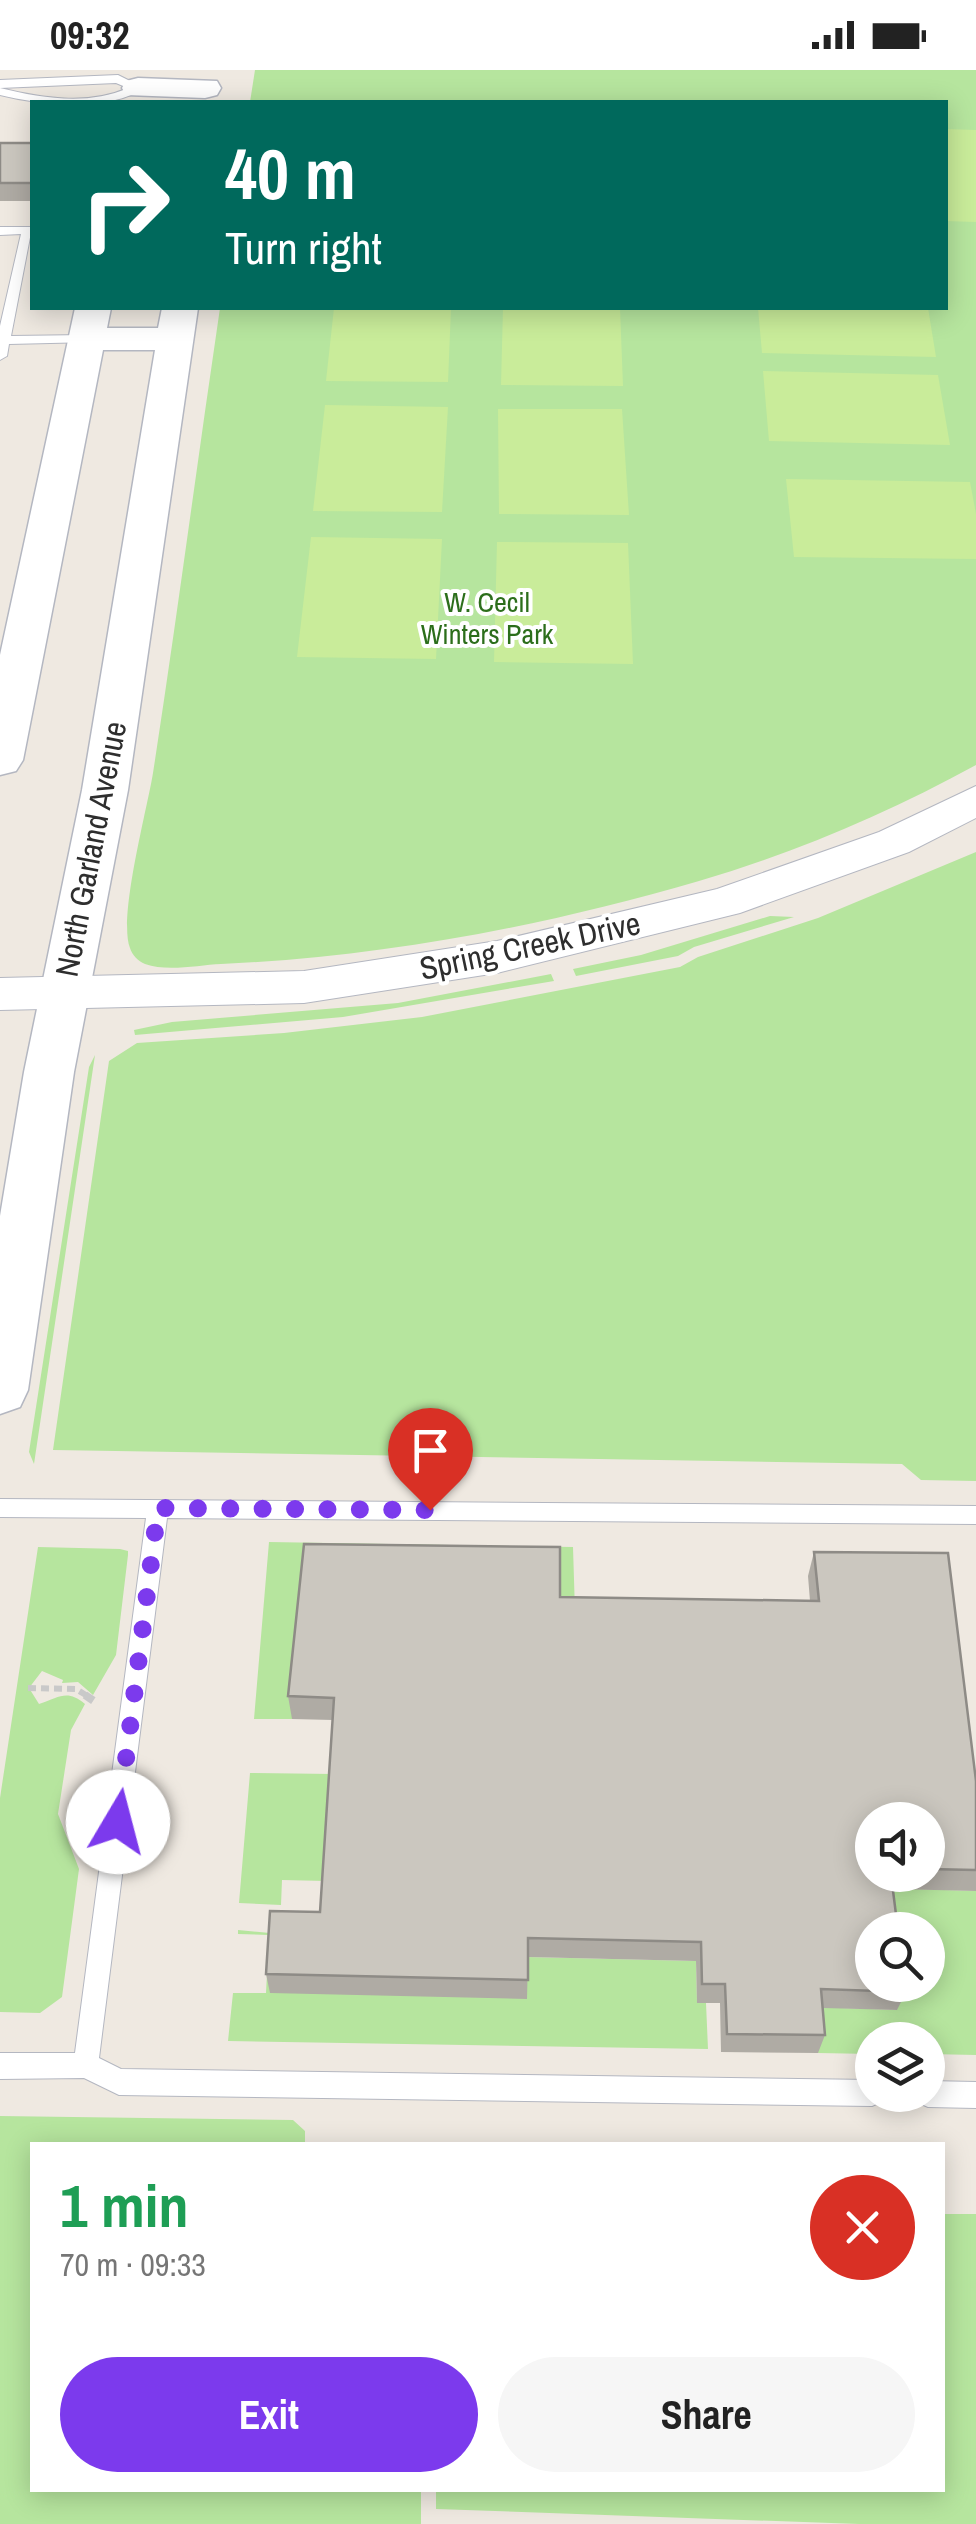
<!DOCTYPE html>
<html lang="en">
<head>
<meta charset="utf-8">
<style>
  body { margin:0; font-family:"Archivo Narrow",sans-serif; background:#f6f6f6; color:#222; height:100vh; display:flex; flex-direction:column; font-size:38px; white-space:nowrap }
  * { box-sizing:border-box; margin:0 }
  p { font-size:32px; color:#767676 }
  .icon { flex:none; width:55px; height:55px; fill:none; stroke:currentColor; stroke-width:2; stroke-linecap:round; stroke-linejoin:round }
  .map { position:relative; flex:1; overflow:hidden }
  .side { position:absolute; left:30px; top:2072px; width:915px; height:350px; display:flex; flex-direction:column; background:#fff; border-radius:0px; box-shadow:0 5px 25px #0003 }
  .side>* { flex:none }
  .top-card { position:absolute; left:30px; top:30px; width:918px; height:210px; border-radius:0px; box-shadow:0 5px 25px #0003; background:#00695c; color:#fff; overflow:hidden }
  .controls { position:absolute; left:855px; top:1732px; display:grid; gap:20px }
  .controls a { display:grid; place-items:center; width:90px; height:90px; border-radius:50%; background:#fff; box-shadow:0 5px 25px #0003; font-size:50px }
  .pin { position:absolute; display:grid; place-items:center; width:85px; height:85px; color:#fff; margin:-102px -42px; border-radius:50% 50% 50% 0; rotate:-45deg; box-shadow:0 0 10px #0007 }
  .pin .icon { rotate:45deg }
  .me { position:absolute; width:110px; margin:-55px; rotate:8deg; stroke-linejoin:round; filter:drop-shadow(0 0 8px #0008) }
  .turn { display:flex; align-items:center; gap:35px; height:210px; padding:0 30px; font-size:45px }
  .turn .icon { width:130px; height:130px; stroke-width:2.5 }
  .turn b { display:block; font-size:70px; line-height:85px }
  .round { display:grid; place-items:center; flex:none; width:105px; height:105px; border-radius:52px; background:#f6f6f6 }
  .headline { display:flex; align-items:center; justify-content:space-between; height:170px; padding:0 30px }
  h1 { font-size:60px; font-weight:800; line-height:75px; color:#1e9e55 }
  .primary-button { display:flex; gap:20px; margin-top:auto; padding:20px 30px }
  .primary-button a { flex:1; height:115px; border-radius:60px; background:#7c3aed; color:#fff; font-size:40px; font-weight:800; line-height:115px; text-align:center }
  .primary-button a+a { background:#f6f6f6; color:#222 }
  .status { display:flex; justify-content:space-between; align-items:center; height:70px; padding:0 50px; background:#fff; direction:ltr }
  .status svg { height:28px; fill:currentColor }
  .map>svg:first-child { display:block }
  .green { fill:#b6e59e }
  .pitch { fill:#c9ec9a }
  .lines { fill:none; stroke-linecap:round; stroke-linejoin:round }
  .service-casing { stroke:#b4b7c1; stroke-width:2 }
  .tertiary-casing { stroke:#b4b7c1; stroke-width:2 }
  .secondary-casing { stroke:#b4b7c1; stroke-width:3 }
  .path-far1 { stroke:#c9c9c9; stroke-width:6; stroke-dasharray:8 5; stroke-linecap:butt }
  .path { stroke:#c9c9c9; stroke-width:8; stroke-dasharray:10 6; stroke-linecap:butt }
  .service { fill:#fff; fill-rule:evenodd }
  .tertiary { fill:#fff; fill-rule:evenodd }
  .secondary { fill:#fff; fill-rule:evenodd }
  .wall { fill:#afaba4; fill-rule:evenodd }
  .building { fill:#cbc7bf; stroke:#8e8b86; stroke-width:2.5 }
  .route { stroke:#7c3aed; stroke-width:18; stroke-dasharray:0 32.4 }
  .labels { text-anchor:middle; stroke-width:8; stroke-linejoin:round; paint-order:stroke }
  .far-park-label { font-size:28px; fill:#2c6e1b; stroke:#fff }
  .street-label { font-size:32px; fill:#2e2e2e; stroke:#fff }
</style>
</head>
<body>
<div class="status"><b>09:32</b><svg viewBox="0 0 49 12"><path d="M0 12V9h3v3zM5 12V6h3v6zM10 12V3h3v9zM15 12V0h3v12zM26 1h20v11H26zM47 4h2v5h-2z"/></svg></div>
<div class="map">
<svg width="976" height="2454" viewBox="0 0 976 2454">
  <rect width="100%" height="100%" fill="#efe9e1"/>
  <path class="green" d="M255,0H976V695C888,743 795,783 699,811C545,856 382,887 221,894C199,895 167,902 145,894C138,891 132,885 130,878C118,848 147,740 153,703C177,548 197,393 220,238H945V32H250Z
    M976,782V1411L921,1410L902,1394L53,1380L109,991L137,973L284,963L422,947L680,897L698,887L818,848Z
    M770,846L794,847L694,877L678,886L576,906L573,899L641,885Z
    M551,904L554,911L343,947L135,965L134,960L172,952L398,933Z
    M95,985L34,1394L29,1382L89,997Z
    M269,1472L573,1477L575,1542L292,1649H254Z
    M38,1477L120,1479L128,1481V1485L116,1585L93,1625L78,1612L62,1613L63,1610L42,1601L29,1618L39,1634C60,1627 67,1619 85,1634L71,1660L58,1744L79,1799L62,1927L40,1943L0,1942V1728Z
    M250,1703L334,1704L327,1811L282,1810L281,1835L239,1833Z
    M882,1818L976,1821V1985L928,1984V1970H872V1984L818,1983L814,1937L896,1940L894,1915H928V1860H887Z
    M238,1860L527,1887L696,1891L697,1932L706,1933L708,1979L228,1971L233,1923H266L269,1865L238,1864Z
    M0,2046L293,2050L305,2061V2075H32V2420H421V2454H0Z
    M943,2144H976V2454H859L436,2439V2420H942Z"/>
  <path class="pitch" d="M945,59L976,60V152L945,151Z
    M334,238H451L448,312L326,311Z
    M503,238H620L623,316L501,315Z
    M758,238H928L936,287L762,283Z
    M763,301L938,305L950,375L769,371Z
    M325,335L448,337L442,442L313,441Z
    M498,339H622L629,445L499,444Z
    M786,409L970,412L976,444V489L794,487Z
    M311,467L442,469L436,589L297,587Z
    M497,472L628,473L633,594L494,592Z"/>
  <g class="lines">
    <defs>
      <path id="service" d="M118,5L144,18C110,42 39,35 0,25V10ZM116,13L128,18C88,36 41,28 0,18Z
        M0,157H32L11,266L87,265L94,269L92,272L9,274L7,286L0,290V256L21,164L0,165Z
        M0,1429L976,1436V1454L167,1448L99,1988L121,1999L872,2010V2025H884L881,2032L872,2036L119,2025L84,2008L0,2009V1983H75L146,1448L0,1447Z
        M928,2011L976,2012V2038L928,2037L919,2033L916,2025H928Z"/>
      <path id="tertiary" d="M976,716V748L909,782L740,843L497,903L304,933L0,940V908L304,901L497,871L717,819L879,762Z"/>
      <path id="secondary" d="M138,8L217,11L221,18L217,25L205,28L126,25L122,18L126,11Z
        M75,238H111L107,258H158L162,238H198L128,720L74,1002L28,1320L20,1337L0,1344V1146L24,1002L82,720L155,280H103L23,690L16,701L0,705V585Z"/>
    </defs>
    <use href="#service" class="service-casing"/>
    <use href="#tertiary" class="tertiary-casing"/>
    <use href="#secondary" class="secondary-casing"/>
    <path class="path-far1" d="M28,1618L76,1619L89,1627"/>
    <path class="path" d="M85,1625L94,1631"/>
    <use href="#service" class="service"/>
    <use href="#tertiary" class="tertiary"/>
    <use href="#secondary" class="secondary"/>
  </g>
  <path class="wall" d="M0,73H32V131H0Z
    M814,1482L976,1711V1821L893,1819L906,1922L897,1940L823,1938L825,1965L818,1983L721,1982L720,1933H697L696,1891L528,1887L527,1929L270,1923L266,1904L320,1842L333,1650L292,1649L288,1626L560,1527L810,1531L808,1506ZM928,1750V1805H872Z"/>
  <path class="building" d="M0,73H32V113H0Z
    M304,1474L560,1477V1527L819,1531L814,1482L948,1483L976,1711V1800L928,1799V1750H872V1805H891L898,1860H872V1915H905L906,1922L821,1919L825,1965L727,1964L725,1914H702L701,1872L528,1868V1910L266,1904L270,1841L320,1842L334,1628L288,1626Z"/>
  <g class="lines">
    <path class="route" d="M118,1752L158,1438L430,1440"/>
  </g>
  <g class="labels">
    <g class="far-park-label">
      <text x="487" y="542">W. Cecil<tspan x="487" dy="32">Winters Park</tspan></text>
    </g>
    <g class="street-label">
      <text transform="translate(91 779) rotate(-79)" y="11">North Garland Avenue</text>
      <text transform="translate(530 876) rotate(-12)" y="11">Spring Creek Drive</text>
    </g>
  </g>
</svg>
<div class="controls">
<a><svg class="icon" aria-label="sound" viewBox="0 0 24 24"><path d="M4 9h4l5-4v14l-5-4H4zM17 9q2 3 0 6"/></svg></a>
<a><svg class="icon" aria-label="search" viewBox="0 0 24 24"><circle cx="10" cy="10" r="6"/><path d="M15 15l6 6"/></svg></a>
<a><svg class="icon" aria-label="layers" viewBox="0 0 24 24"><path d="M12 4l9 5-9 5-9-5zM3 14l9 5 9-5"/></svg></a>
</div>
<div class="pin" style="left:430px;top:1440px;background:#d93025"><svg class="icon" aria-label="arrive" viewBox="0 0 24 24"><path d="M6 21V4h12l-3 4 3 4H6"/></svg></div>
<svg class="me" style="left:118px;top:1752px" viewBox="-20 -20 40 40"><circle r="19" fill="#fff"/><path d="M0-13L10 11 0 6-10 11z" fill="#7c3aed"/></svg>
<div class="top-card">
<div class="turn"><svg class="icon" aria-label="right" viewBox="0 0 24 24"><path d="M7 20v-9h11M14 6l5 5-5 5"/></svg><div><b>40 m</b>Turn right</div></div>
</div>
<section class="side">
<div class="headline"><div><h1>1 min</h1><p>70 m · 09:33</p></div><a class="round" style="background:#d93025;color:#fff"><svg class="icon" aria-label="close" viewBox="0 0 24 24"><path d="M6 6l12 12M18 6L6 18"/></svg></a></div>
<div class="primary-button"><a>Exit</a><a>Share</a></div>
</section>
</div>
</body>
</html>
